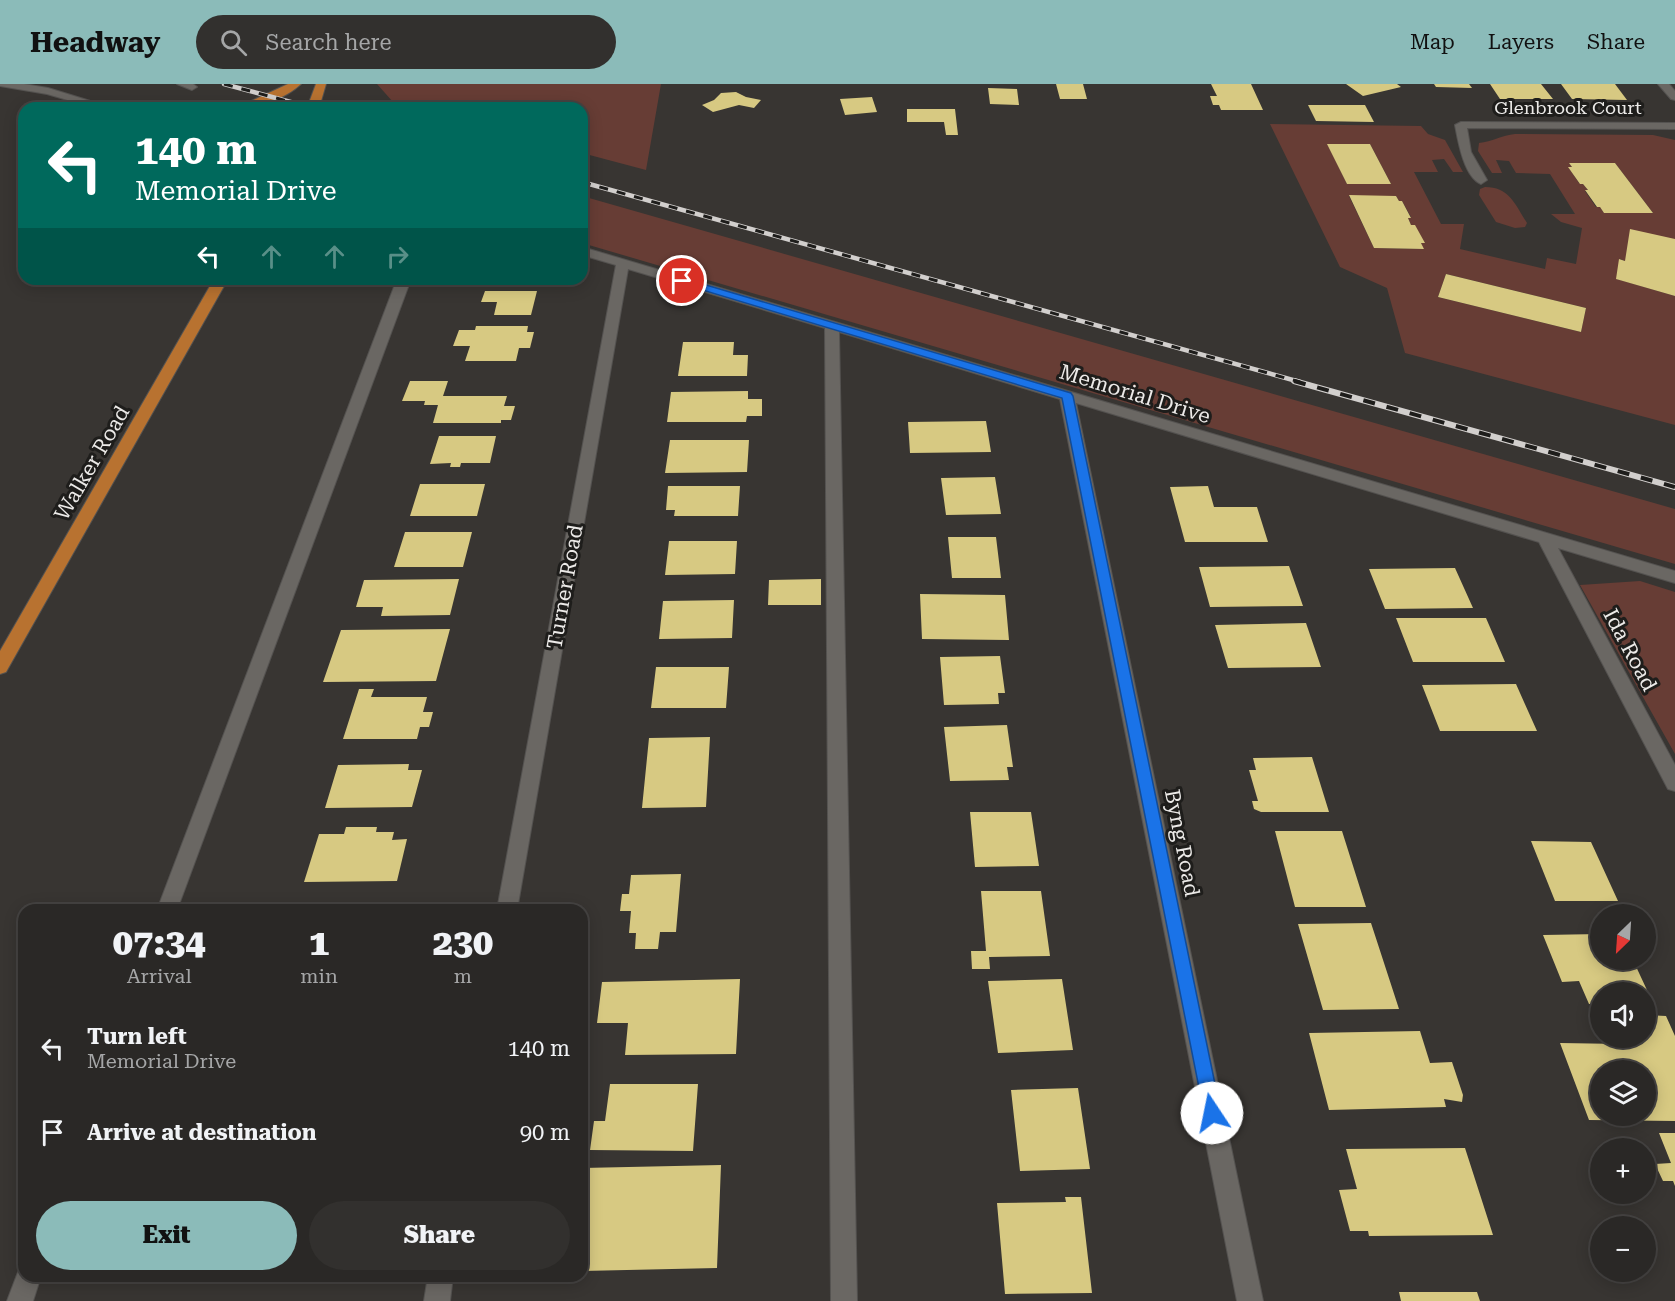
<!DOCTYPE html>
<html lang="en">
<head>
<meta charset="utf-8">
<style>
  body { margin:0; font-family:"Roboto Serif",serif; background:#32302e; color:#f1f3f6; height:100vh; display:flex; flex-direction:column; font-size:22px; white-space:nowrap }
  * { box-sizing:border-box; margin:0 }
  p { font-size:20px; color:#a5a6a7 }
  .icon { flex:none; width:33px; height:33px; fill:none; stroke:currentColor; stroke-width:2; stroke-linecap:round; stroke-linejoin:round }
  .map { position:relative; flex:1; overflow:hidden }
  .sheet { position:absolute; left:18px; top:820px; width:570px; height:378px; display:flex; flex-direction:column; background:#2a2826; border-radius:18px; box-shadow:0 3px 15px #0003,0 0 0 2px #464443 }
  .sheet>* { flex:none }
  .top-card { position:absolute; left:18px; top:18px; width:570px; height:183px; border-radius:18px; box-shadow:0 3px 15px #0003,0 0 0 2px #464443; background:#00695c; color:#fff; overflow:hidden }
  .needle { width:39px; rotate:205deg }
  .buttons { position:absolute; left:1590px; top:820px; display:grid; gap:12px }
  .buttons a { display:grid; place-items:center; width:66px; height:66px; border-radius:50%; background:#2a2826; box-shadow:0 3px 15px #0003,0 0 0 2px #464443; font-size:30px }
  .pin { position:absolute; display:grid; place-items:center; width:51px; height:51px; color:#fff; margin:-26px; border:3px solid #fff; border-radius:50%; box-shadow:0 2px 6px #0007 }
  .me { position:absolute; width:66px; margin:-33px; rotate:349deg; stroke-linejoin:round; filter:drop-shadow(0 0 4px #0008) }
  .turn { display:flex; align-items:center; gap:21px; height:126px; padding:0 18px; font-size:27px }
  .turn .icon { width:78px; height:78px; stroke-width:2.5 }
  .turn b { display:block; font-size:42px; line-height:51px }
  .lanes { display:flex; align-items:center; height:57px; padding:0 18px; background:#0003; justify-content:center; gap:30px; direction:ltr }
  .lanes .off { opacity:.35 }
  .eta { display:flex; justify-content:space-evenly; align-items:center; height:102px; text-align:center }
  .eta b { font-size:36px; font-weight:800; line-height:42px }
  .primary-button { display:flex; gap:12px; margin-top:auto; padding:12px 18px }
  .primary-button a { flex:1; height:69px; border-radius:36px; background:#8bbbb9; color:#111; font-size:24px; font-weight:800; line-height:69px; text-align:center }
  .primary-button a+a { background:#32302e; color:#f1f3f6 }
  ul { padding:0; list-style:none }
  li { display:flex; align-items:center; gap:18px; height:84px; padding:0 18px }
  li div { flex:1 }
  li b { display:block; font-size:22px }
  li em { font-style:normal }
  header { display:flex; align-items:center; gap:36px; box-sizing:border-box; height:84px; padding:0 30px; background:#8bbbb9; color:#111 }
  header strong { font-size:28px }
  nav { display:flex; gap:33px; margin-inline-start:auto; font-size:21px }
  .search { width:420px; height:54px; background:#32302e; display:flex; align-items:center; gap:15px; box-sizing:border-box; padding:0 21px; border-radius:33px; color:#a5a6a7; font-size:22px }
  .map>svg:first-child { display:block }
  .green { fill:#673d35; fill-rule:evenodd }
  .building { fill:#d7c982; fill-rule:evenodd }
  .lines { fill:none; stroke-linecap:round; stroke-linejoin:round }
  .minor-casing { stroke:#545250; stroke-width:2 }
  .major-casing { stroke:#545250; stroke-width:2 }
  .minor { fill:#6a6763; fill-rule:evenodd }
  .major { fill:#b87230; fill-rule:evenodd }
  .rail-far1-casing { stroke:#d2cfcd; stroke-width:4.5 }
  .rail-casing { stroke:#d2cfcd; stroke-width:6 }
  .rail-far1 { stroke:#1e1d1b; stroke-width:3; stroke-dasharray:9; stroke-linecap:butt }
  .rail { stroke:#1e1d1b; stroke-width:4; stroke-dasharray:12; stroke-linecap:butt }
  .route { fill:#1a73e8; stroke:#114b97; stroke-width:1.5 }
  .labels { text-anchor:middle; stroke-width:6; stroke-linejoin:round; paint-order:stroke }
  .far-street-label { font-size:18px; fill:#eceae8; stroke:#1e1d1b }
  .street-label { font-size:21px; fill:#eceae8; stroke:#1e1d1b }
</style>
</head>
<body>
<header>
<strong>Headway</strong>
<div class="search"><svg class="icon" aria-label="search" viewBox="0 0 24 24"><circle cx="10" cy="10" r="6"/><path d="M15 15l6 6"/></svg>Search here</div>
<nav><a>Map</a><a>Layers</a><a>Share</a></nav>
</header>
<div class="map">
<svg width="1675" height="1217" viewBox="0 0 1675 1217">
  <rect width="100%" height="100%" fill="#383532"/>
  <path class="green" d="M377,0H661L646,86L582,69V24H414L393,18Z
    M1270,40L1421,42L1428,50L1445,56L1463,88H1453L1444,75L1432,76L1438,88H1414L1441,140H1464L1460,165L1545,185L1547,174L1576,180L1582,144L1561,138L1551,130H1575L1550,90L1516,89L1509,77L1496,76L1502,89H1492L1478,67L1479,59C1492,58 1502,51 1515,50L1653,51L1675,56V155L1625,177L1620,175L1617,195L1675,212V341L1405,269L1387,204L1340,183ZM1328,60H1370L1391,100H1347ZM1569,79H1615L1653,129H1604L1600,123H1596L1585,107L1588,106L1583,100L1579,99L1569,84L1572,83ZM1349,112H1396L1399,117H1402L1411,133L1408,134L1411,141L1415,142L1424,159H1421L1423,165L1374,164ZM1446,190L1586,224L1581,248L1438,213Z
    M1485,103C1509,103 1515,120 1527,139L1525,143L1515,144L1496,138L1479,111L1480,105Z
    M582,112L1675,425V480L582,159Z
    M1640,497L1675,508V670L1580,501Z"/>
  <path class="building" d="M1056,0H1083L1087,15H1060Z
    M1211,0H1251L1263,26H1221L1219,21H1213L1210,12H1217Z
    M1346,0H1397L1401,3L1363,12Z
    M1434,0H1469L1472,4L1436,3Z
    M1490,0H1541L1553,15H1500Z
    M1561,0H1615L1627,16L1572,15Z
    M988,4L1017,5L1019,21L990,20Z
    M736,8L746,13L761,16L754,24L739,21L713,28L702,21L714,16L721,9Z
    M872,13L877,28L845,31L840,15Z
    M1308,21H1365L1374,38L1316,37Z
    M907,25H955L958,51H946L944,38H907Z
    M1327,60H1370L1391,100H1347Z
    M1569,79H1615L1653,129H1604L1600,123H1597L1585,106H1588L1583,100H1580L1568,83H1572Z
    M1349,111L1396,112L1399,117H1402L1411,134H1408L1411,141H1415L1425,159H1421L1424,165L1374,164Z
    M1630,145L1675,155V212L1616,195L1619,175L1625,177Z
    M1446,190L1586,224L1581,248L1438,213Z
    M485,207H537L531,231H494L497,218H481Z
    M476,242H528L527,248H534L530,264H519L516,277H465L470,262H453L459,246H475Z
    M683,258H734L733,271H748L747,292H678Z
    M410,297H448L443,312H507L504,322H515L511,336H501V339H433L438,321H424L425,317H402Z
    M748,307V315H762V332H747L746,338H667L671,308Z
    M986,337L991,368L910,369L908,338Z
    M439,352H496L490,379H461L460,383H450L451,379L430,380Z
    M670,356H749L747,388L665,389Z
    M995,393L1001,430L946,431L941,394Z
    M420,400H485L477,432H410Z
    M668,402H740L738,432H674L675,426H666Z
    M1208,402L1214,423H1257L1268,458H1185L1170,403Z
    M405,448H472L463,483H394Z
    M948,453H996L1001,494H952Z
    M669,457H737L735,490L665,491Z
    M1289,482L1303,522L1210,523L1199,483Z
    M1455,484L1473,524L1385,525L1369,485Z
    M459,495L450,531L381,532L383,523H356L364,496Z
    M821,495V521H768L769,496Z
    M920,510L1005,511L1009,556L922,555Z
    M734,516L732,554L659,555L663,517Z
    M1396,534H1486L1505,578H1413Z
    M1306,539L1321,583L1228,584L1215,541Z
    M450,545L436,597L323,598L341,546Z
    M1000,572L1005,609H998L999,620L944,621L940,573Z
    M656,583H729L726,624H651Z
    M1516,600L1537,647H1440L1422,601Z
    M359,605H374L371,613H427L423,628H433L429,643H420L417,655H343Z
    M1007,641L1013,683H1007L1009,696L950,697L944,643Z
    M710,653L706,723L642,724L649,654Z
    M1312,673L1329,728H1261L1254,725L1252,717H1258L1249,686H1256L1253,674Z
    M409,680L408,686H422L412,723L325,724L338,681Z
    M970,728H1031L1039,782L975,783Z
    M346,743H377L376,748H394L392,756L407,755L397,797L304,798L319,750H344Z
    M1275,747H1342L1366,823H1295Z
    M1531,757L1591,758L1618,817H1555Z
    M681,790L676,848H660L658,865H635L636,849H629L631,827H620L622,810H629L631,791Z
    M981,807H1041L1050,872L989,873L990,885H972L971,867H986Z
    M1371,839L1399,925L1323,926L1298,840Z
    M1600,850V876H1633L1653,919L1646,920V909H1600V920H1589L1579,897L1562,898L1543,851Z
    M740,895L736,970L625,971L628,939H597L602,898Z
    M1062,895L1073,966L998,969L988,897Z
    M1646,931L1666,932L1675,952V1037L1589,1036L1560,959L1621,960L1619,954H1646ZM1600,987H1646V1032H1600Z
    M1420,947L1430,979L1452,978L1463,1011L1462,1018L1444,1015L1446,1023L1329,1026L1309,949Z
    M610,1000H698L693,1067L590,1066L594,1037H605Z
    M1078,1004L1090,1085L1020,1087L1011,1006Z
    M1659,1049H1675V1102L1673,1097H1663L1655,1080L1671,1079Z
    M1465,1064L1493,1151L1369,1152L1368,1147H1350L1339,1106L1357,1105L1346,1065Z
    M721,1081L717,1184L582,1187V1141H586V1136H582V1084Z
    M1065,1113H1081L1092,1209L1005,1210L997,1119L1066,1118Z
    M1399,1208H1477L1480,1217H1401Z"/>
  <g class="lines">
    <defs>
      <path id="minor" d="M0,0H24L48,4L113,24H95L47,10L0,2Z
        M177,0H193L197,3L192,6Z
        M1658,0H1669L1675,7V16L1671,15Z
        M1461,38L1675,39V45L1467,44L1471,68L1487,96L1481,100C1464,93 1458,57 1455,41Z
        M582,163L1675,487V499L1558,464L1675,681V707L1668,705L1539,458L1076,319L1263,1217H1237L1060,315L839,248L857,1217H831L825,244L628,185L517,826H497L616,181L582,171Z
        M397,195H411L177,826H157Z
        M24,1182V1192H41L33,1217H7L20,1183Z
        M428,1192H453L450,1217H424Z"/>
      <path id="major" d="M288,0H301C285,15 259,24 236,24Z
        M316,0H326L319,24H307Z
        M214,195H228L6,588L0,590V567Z"/>
    </defs>
    <use href="#minor" class="minor-casing"/>
    <use href="#major" class="major-casing"/>
    <use href="#minor" class="minor"/>
    <use href="#major" class="major"/>
    <defs>
      <path id="rail-far1" d="M224,0L313,24
        M582,98L1300,298"/>
      <path id="rail" d="M1294,297L1675,403"/>
    </defs>
    <use href="#rail-far1" class="rail-far1-casing"/>
    <use href="#rail" class="rail-casing"/>
    <use href="#rail-far1" class="rail-far1"/>
    <use href="#rail" class="rail"/>
  </g>
  <path class="route" d="M679,195H686L1071,309L1073,312L1221,1029L1218,1035L1212,1038L1206,1035L1204,1029L1062,314L679,199Z"/>
  <g class="labels">
    <g class="far-street-label">
      <text x="1568" y="30">Glenbrook Court</text>
    </g>
    <g class="street-label">
      <text transform="translate(1135 310) rotate(17)" y="7">Memorial Drive</text>
      <text transform="translate(92 379) rotate(-60)" y="7">Walker Road</text>
      <text transform="translate(565 503) rotate(-80)" y="7">Turner Road</text>
      <text transform="translate(1630 566) rotate(62)" y="7">Ida Road</text>
      <text transform="translate(1182 759) rotate(79)" y="7">Byng Road</text>
    </g>
  </g>
</svg>
<div class="buttons">
<a><svg class="needle" viewBox="-14 -14 28 28"><path d="M0-13l5 13h-10z" fill="#e53935"/><path d="M0 13l5-13h-10z" fill="#a5a6a7"/></svg></a>
<a><svg class="icon" aria-label="sound" viewBox="0 0 24 24"><path d="M4 9h4l5-4v14l-5-4H4zM17 9q2 3 0 6"/></svg></a>
<a><svg class="icon" aria-label="layers" viewBox="0 0 24 24"><path d="M12 4l9 5-9 5-9-5zM3 14l9 5 9-5"/></svg></a>
<a>+</a>
<a>−</a>
</div>
<div class="pin" style="left:682px;top:197px;background:#d93025"><svg class="icon" aria-label="arrive" viewBox="0 0 24 24"><path d="M6 21V4h12l-3 4 3 4H6"/></svg></div>
<svg class="me" style="left:1212px;top:1029px" viewBox="-20 -20 40 40"><circle r="19" fill="#fff"/><path d="M0-13L10 11 0 6-10 11z" fill="#1a73e8"/></svg>
<div class="top-card">
<div class="turn"><svg class="icon" aria-label="left" viewBox="0 0 24 24"><path d="M17 20v-9H6M10 6l-5 5 5 5"/></svg><div><b>140 m</b>Memorial Drive</div></div>
<div class="lanes"><svg class="icon" aria-label="left" viewBox="0 0 24 24"><path d="M17 20v-9H6M10 6l-5 5 5 5"/></svg><svg class="icon off" aria-label="ahead" viewBox="0 0 24 24"><path d="M12 20V5M6 11l6-6 6 6"/></svg><svg class="icon off" aria-label="ahead" viewBox="0 0 24 24"><path d="M12 20V5M6 11l6-6 6 6"/></svg><svg class="icon off" aria-label="right" viewBox="0 0 24 24"><path d="M7 20v-9h11M14 6l5 5-5 5"/></svg></div>
</div>
<section class="sheet">
<div class="eta">
<div><b>07:34</b><p>Arrival</p></div>
<div><b>1</b><p>min</p></div>
<div><b>230</b><p>m</p></div>
</div>
<ul>
<li><svg class="icon" aria-label="left" viewBox="0 0 24 24"><path d="M17 20v-9H6M10 6l-5 5 5 5"/></svg><div><b>Turn left</b><p>Memorial Drive</p></div><em>140 m</em></li>
<li><svg class="icon" aria-label="arrive" viewBox="0 0 24 24"><path d="M6 21V4h12l-3 4 3 4H6"/></svg><div><b>Arrive at destination</b></div><em>90 m</em></li>
</ul>
<div class="primary-button"><a>Exit</a><a>Share</a></div>
</section>
</div>
</body>
</html>
